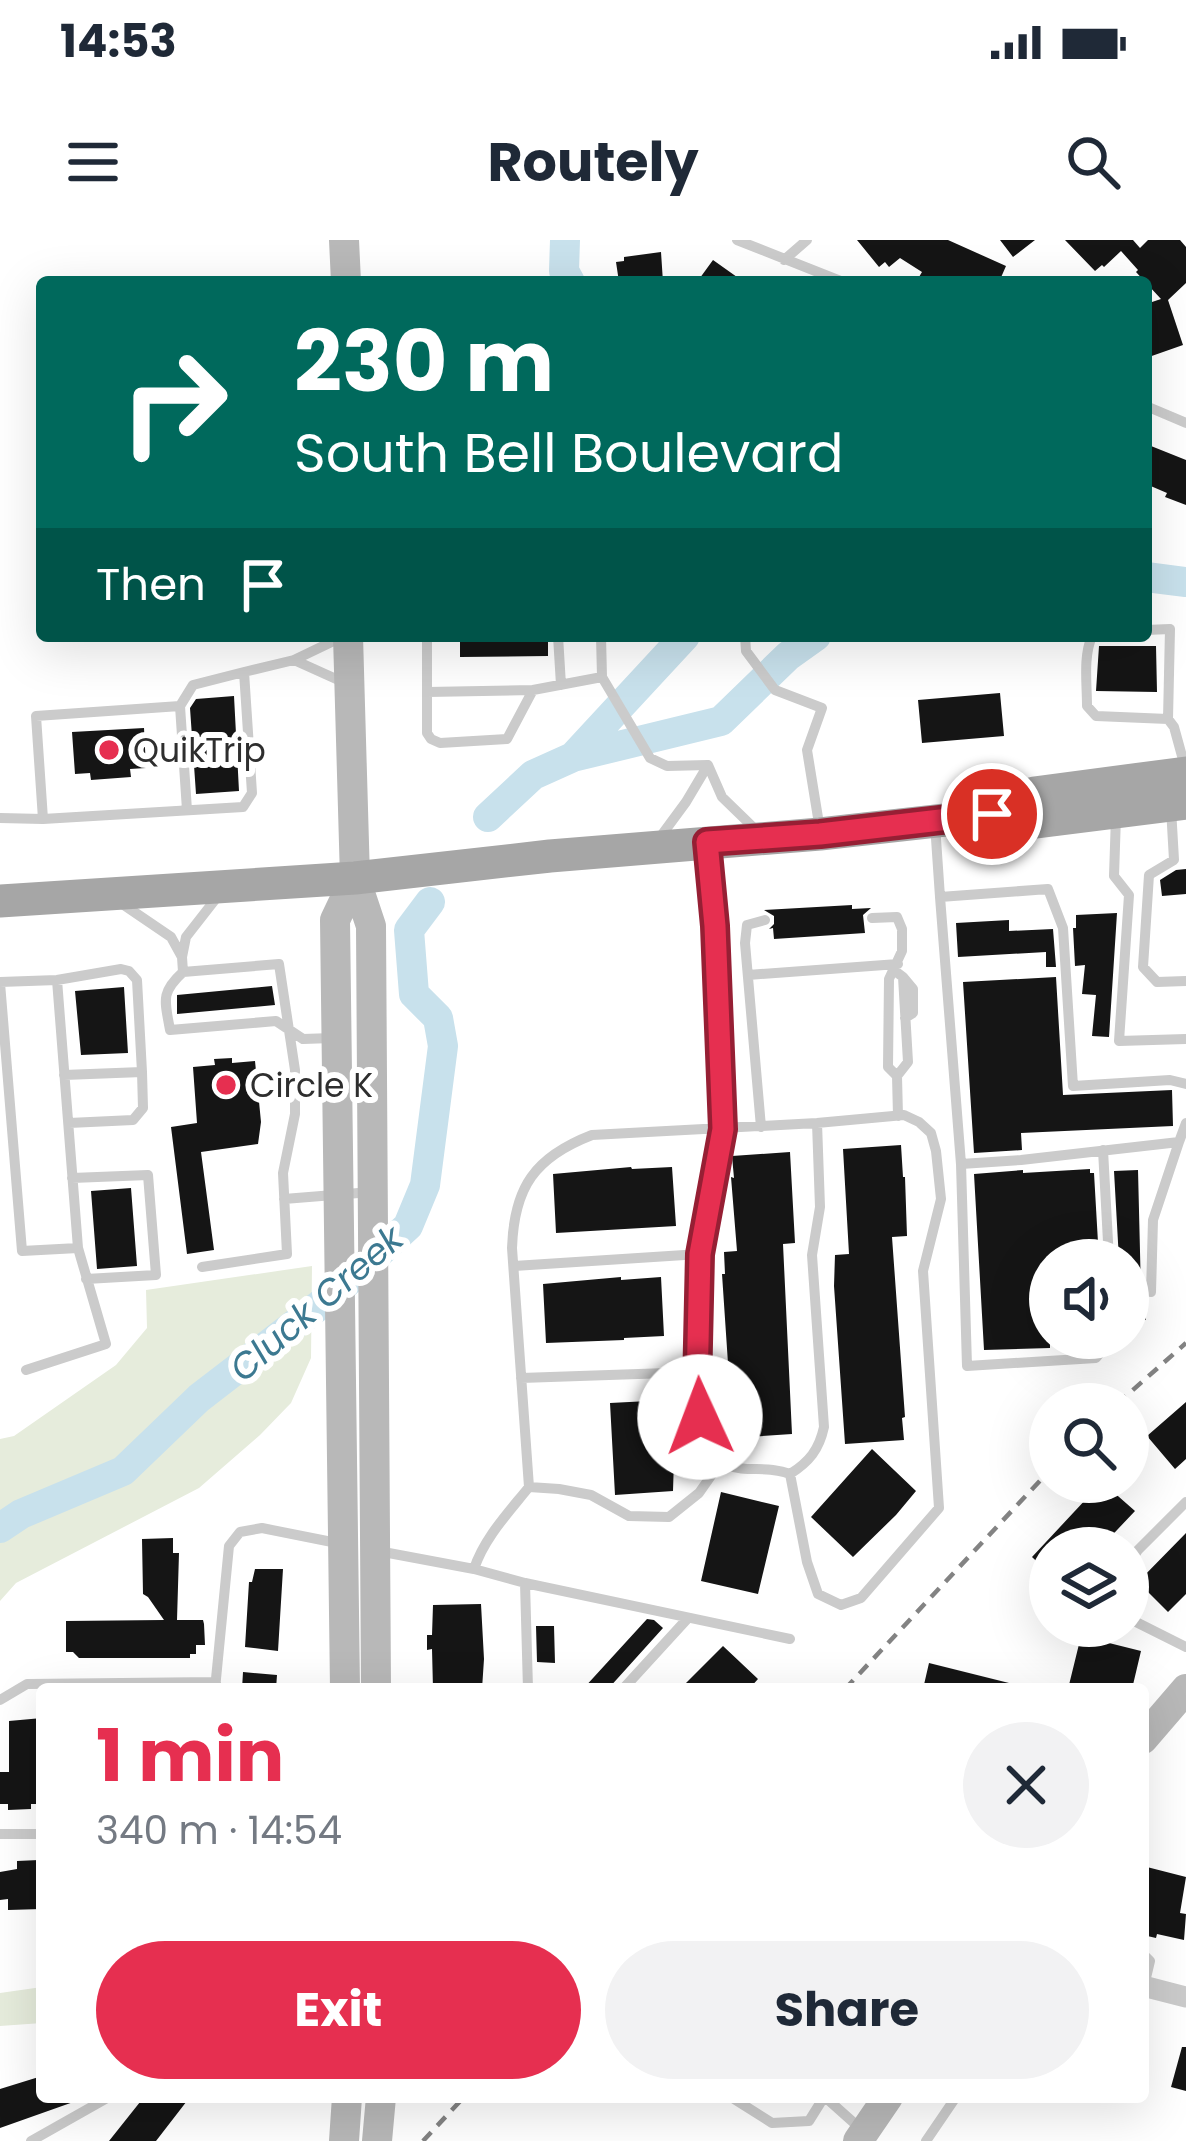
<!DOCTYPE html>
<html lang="en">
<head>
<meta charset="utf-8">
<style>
  body { margin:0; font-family:Poppins,sans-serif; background:#f2f2f3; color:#1f2937; height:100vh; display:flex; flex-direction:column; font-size:45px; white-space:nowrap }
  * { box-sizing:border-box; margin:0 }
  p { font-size:39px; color:#747a83 }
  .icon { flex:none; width:66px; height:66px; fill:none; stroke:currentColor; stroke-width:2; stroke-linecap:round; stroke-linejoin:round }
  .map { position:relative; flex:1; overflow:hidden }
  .details { position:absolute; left:36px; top:1443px; width:1113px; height:420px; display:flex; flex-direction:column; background:#fff; border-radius:12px; box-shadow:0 12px 48px #0002 }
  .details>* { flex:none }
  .guide { position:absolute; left:36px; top:36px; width:1116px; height:366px; border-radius:12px; box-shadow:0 12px 48px #0002; background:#00695c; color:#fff; overflow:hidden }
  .tools { position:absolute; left:1029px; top:999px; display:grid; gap:24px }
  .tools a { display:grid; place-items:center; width:120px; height:120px; border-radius:50%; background:#fff; box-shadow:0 12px 48px #0002; font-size:60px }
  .pin { position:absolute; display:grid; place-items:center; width:102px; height:102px; color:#fff; margin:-51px; border:6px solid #fff; border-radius:50%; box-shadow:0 3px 12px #0007 }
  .me { position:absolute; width:132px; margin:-66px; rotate:358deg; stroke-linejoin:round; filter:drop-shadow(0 0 9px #0008) }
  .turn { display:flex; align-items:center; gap:42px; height:252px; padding:0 60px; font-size:54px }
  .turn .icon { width:156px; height:156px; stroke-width:2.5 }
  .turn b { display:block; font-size:84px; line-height:102px }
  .then { display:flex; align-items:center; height:114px; padding:0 60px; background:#0003; gap:24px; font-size:45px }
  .round { display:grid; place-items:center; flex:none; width:126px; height:126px; border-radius:63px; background:#f2f2f3 }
  .overview { display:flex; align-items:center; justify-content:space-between; height:204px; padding:0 60px }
  h1 { font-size:72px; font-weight:700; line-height:90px; color:#e62f50 }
  .primary-button { display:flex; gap:24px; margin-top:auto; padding:24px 60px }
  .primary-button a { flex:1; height:138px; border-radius:72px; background:#e62f50; color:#fff; font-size:48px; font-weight:700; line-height:138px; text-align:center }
  .primary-button a+a { background:#f2f2f3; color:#1f2937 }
  .status { display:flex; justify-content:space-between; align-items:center; height:84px; padding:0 60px; background:#fff; direction:ltr }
  .status svg { height:33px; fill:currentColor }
  header { display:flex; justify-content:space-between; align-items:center; height:156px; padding:0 60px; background:#fff; font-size:54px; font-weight:700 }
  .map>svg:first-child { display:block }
  .green { fill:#e6ecdc }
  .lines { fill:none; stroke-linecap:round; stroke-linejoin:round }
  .river { stroke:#c8e1ec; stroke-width:30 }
  .building { fill:#151515 }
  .lane { stroke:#cbcbcb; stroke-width:10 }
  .street { stroke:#cbcbcb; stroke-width:21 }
  .secondary { stroke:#b8b8b8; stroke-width:30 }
  .primary { stroke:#a6a6a6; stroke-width:33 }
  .rail { stroke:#838383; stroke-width:4.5; stroke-dasharray:12 9; stroke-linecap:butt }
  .route-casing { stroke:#961f34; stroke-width:30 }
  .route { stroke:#e62f50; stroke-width:21 }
  .poi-dot { fill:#e62f50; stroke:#fff; stroke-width:4.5 }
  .labels { text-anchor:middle; stroke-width:12; stroke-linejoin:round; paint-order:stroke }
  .poi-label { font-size:33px; fill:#2e2e2e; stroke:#fff; text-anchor:start }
  .water-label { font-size:36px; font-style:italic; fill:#3c7991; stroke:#fff }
</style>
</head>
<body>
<div class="status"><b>14:53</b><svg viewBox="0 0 49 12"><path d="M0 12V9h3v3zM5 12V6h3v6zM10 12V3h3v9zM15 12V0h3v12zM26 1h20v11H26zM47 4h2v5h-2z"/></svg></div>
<header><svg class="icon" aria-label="menu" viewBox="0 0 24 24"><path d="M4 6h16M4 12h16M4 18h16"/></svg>Routely<svg class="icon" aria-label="search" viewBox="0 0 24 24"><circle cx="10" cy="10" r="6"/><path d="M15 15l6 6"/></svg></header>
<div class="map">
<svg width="1186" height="1901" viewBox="0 0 1186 1901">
  <rect width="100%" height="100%" fill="#fff"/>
  <path class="green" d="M312,1026L311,1118L291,1163L260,1195L199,1248L16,1343L0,1361V1199L14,1196L116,1125L147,1088L146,1050Z
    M42,1747V1783L0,1786V1753Z"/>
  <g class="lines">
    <path class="river" d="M565,0L564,31L570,42
      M1146,337L1186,342
      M573,517L685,396
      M488,577L533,535L573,517L721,481L788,416L816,396
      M0,1288L21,1274L123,1231L199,1158L334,1054L408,986L425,945L443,806L438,778L414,754L409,690L430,662"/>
  </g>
  <path class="building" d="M857,0H948L1006,26L999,42H930L919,37L922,32L900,18L889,27L885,22L879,27Z
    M1000,0H1035L1013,17Z
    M1065,0H1133L1140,8L1148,0H1180L1186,7V43L1168,60L1183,105L1146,118V64L1161,59L1136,32L1138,30L1121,11L1104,27L1102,25L1095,31Z
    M661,12L663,42H619L616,22L624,21V17Z
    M713,20L744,42H697Z
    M1146,204L1186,220V265L1165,257L1167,253L1146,244Z
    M460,396H548V416L460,417Z
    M1099,406H1156L1157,452L1096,451Z
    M1000,453L1004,496L922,503L918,460Z
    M234,456L239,551L196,554L190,468L196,459Z
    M144,488L146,528L130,529L131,537L91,540L90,533L75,534L72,492Z
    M1186,629V654L1162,656L1160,640L1176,630Z
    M852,665V669L871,668L863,675L865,693L774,699L773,688L769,689L774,684V676L764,670Z
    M1117,673L1109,797L1092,796L1096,755L1082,754L1085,725L1075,726L1073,688H1076V675Z
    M1009,680V691L1053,689L1056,727H1046V712L958,717L956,683Z
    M1056,737L1063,855L1172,850L1173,886L1021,893L1022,910L974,913L963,742Z
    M272,746L275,765L177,774V755Z
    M124,747L128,813L81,815L75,751Z
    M232,818V823L255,821L261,882L258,904L201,912L214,1010L187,1014L171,887L197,883L193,827L215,825L214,819Z
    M901,905L903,937H905L907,996L892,997L905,1177L902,1178L904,1200L845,1204L834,1046L835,1015L849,1014L843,909Z
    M790,912L795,1003L783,1004L792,1194L733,1198L722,1034H725L724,1012L737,1011L731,937L734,938L732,916Z
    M631,927L632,929L672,927L676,986L556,993L553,934Z
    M1090,929V933H1094L1099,1020H1050V1108L984,1110L974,934L1023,930V933Z
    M1138,930L1141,1052L1146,1080L1128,1081V1020H1119L1114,931Z
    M131,948L137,1026L97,1029L91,951Z
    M621,1037V1040L661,1037L664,1096L624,1098V1100L546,1103L543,1044Z
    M668,1160L674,1219L673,1251L615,1255L610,1163Z
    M1186,1162V1219L1175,1229L1147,1196Z
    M872,1209L916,1251L896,1275L853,1317L811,1277Z
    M1102,1242L1135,1271L1100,1308H1050V1334L1032,1317Z
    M721,1252L779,1266L758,1354L701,1341Z
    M1186,1293V1354L1168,1372L1138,1342Z
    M173,1298V1313H179L177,1380H203L204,1384L205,1405H196V1414H190V1418H79L73,1412H66V1381L164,1380L148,1357L143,1354L142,1299Z
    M255,1329H283L278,1411L245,1407L249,1342H252Z
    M481,1364L484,1419L482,1449H433L432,1409L427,1410V1395H432L433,1365Z
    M647,1379L654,1380L663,1388L608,1449H583Z
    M536,1386H554L555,1423L537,1422Z
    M1081,1396L1141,1411L1132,1449H1068Z
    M723,1406L758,1439L749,1449H680Z
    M929,1423L1013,1444L1012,1449H923Z
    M243,1432L277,1435L276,1449H242Z
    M42,1478V1564H31V1569L8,1570V1564H0V1532H9V1481Z
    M39,1620V1633H42V1669L8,1670V1659L0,1660V1632L17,1629V1621Z
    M1143,1626L1186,1637L1180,1673L1186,1674L1184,1700L1157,1694L1156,1698L1143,1695Z
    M1182,1807H1186V1851L1171,1847Z
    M42,1836V1857H79V1860L0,1888V1849Z
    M144,1857H190L156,1901H109Z"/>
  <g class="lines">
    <path class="lane" d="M737,0L843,42
      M784,20L807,0
      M1146,166L1186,183
      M1146,390L1170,389L1168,479
      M558,396L561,445
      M601,396L602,437L650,518L667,526L708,525
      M745,396L746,411L775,450L822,468L807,510L820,590
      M1092,396C1083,417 1087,443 1087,466L1096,476L1168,479L1174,487L1185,527
      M294,420L345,443
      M533,450L602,437
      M427,452L533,450L507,499L440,503L431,499L427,493V396
      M180,466L193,445L244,432
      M1171,568L1174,620L1149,635L1143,727L1157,742L1186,741
      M1116,576L1114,636L1129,655L1119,801L1186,799
      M0,578L43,579L243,567L252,553L244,432L294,420L344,396
      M43,579L36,476L180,466L187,570
      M935,584L940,657L1048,649L1063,688L1073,846L1170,840L1186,844
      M658,600L686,562L708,525L722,557L756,590
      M708,605L715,686L723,889L700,1014L697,1148L702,1205C710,1212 717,1222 727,1225C746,1233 768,1225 790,1234C809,1222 819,1210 824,1187L812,1015L820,967L817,883
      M940,657L961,924
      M121,663L171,697L182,717L186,697L218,656
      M872,678L897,677L902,689V711L889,739L888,827L897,836L898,876
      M182,717L183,732C160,753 165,761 170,790L276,781L303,799L332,798
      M895,731L903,737L908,822L897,836
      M183,732L279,724L295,830V874L283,933L287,1014L202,1027
      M748,735L898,724
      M903,737L913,749V773L905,778
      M0,742L57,740L121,729L129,731L137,740L142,832
      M0,743L22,1011L78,1008
      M64,835L142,832L143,868L133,880L69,883
      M761,887L745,703L747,685L765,680
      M1103,910L1109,1020
      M72,938L148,935L156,1035L86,1039
      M284,959L371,952
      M514,1026L700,1014
      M1151,1052L1153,980L1179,902
      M1112,1098L1096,1118L967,1126L961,924L1021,920L1179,902L1186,883
      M26,1130L106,1104L78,1008L57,740
      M521,1138L697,1132
      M720,1223L699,1253L669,1277L629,1276L591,1255L559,1249L529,1247L512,1008C514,947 535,917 592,895L817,883L904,875L919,882L931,893L936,911L941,959L923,1031L939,1268L861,1358L841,1365L818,1354L807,1322L790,1234
      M378,1311L474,1329L525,1343L790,1399
      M1128,1325L1138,1310L1186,1262
      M474,1329C484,1298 509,1272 529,1247
      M525,1343L528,1449
      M1128,1378L1186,1407
      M215,1449L229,1306L240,1292L262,1288L342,1304
      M623,1449L688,1378
      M0,1460L27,1444L216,1442
      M0,1594H42
      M1143,1714L1150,1721L1144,1746
      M731,1857L772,1883L809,1881L824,1857
      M825,1857L863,1891
      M31,1901L109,1857
      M926,1901L956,1857"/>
    <path class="street" d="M1143,1746L1186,1757"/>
    <path class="secondary" d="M344,0L346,42
      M348,396L355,638L371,686L376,1449
      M345,1449L335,680L355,638
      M1143,1499L1186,1449
      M344,1901L347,1857
      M377,1901L381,1857
      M858,1901L888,1857"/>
    <path class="primary" d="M1008,573L1029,583L1186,563
      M0,661L355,638L550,616L820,594L1008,573L1034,553L1186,533"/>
    <path class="rail" d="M1117,1164L1186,1103
      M845,1449L1050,1230
      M423,1901L464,1857"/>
  </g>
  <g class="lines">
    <defs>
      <path id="route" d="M700,1177L697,1148L700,1014L723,889L715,686L707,602L820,594L992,574"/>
    </defs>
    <use href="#route" class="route-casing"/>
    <use href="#route" class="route"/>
  </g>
  <g class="poi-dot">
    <circle cx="109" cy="510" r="12"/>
    <circle cx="226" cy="845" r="12"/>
  </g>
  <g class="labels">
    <g class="poi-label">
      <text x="133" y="522">QuikTrip</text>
      <text x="250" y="857">Circle K</text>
    </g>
    <g class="water-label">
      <text transform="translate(316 1063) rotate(-41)" y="13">Cluck Creek</text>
    </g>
  </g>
</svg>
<div class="tools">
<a><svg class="icon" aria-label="sound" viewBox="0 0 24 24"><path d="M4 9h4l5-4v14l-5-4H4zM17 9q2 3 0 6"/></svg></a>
<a><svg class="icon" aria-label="search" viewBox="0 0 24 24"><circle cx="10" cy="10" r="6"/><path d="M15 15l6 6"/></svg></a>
<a><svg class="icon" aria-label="layers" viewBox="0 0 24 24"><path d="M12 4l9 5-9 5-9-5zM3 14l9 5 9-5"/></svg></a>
</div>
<div class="pin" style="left:992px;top:574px;background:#d93025"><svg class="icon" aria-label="arrive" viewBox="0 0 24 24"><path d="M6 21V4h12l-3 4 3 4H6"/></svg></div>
<svg class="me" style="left:700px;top:1177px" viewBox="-20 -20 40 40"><circle r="19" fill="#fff"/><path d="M0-13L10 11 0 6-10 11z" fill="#e62f50"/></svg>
<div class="guide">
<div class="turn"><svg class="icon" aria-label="right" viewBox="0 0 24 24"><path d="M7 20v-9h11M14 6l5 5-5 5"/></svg><div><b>230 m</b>South Bell Boulevard</div></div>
<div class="then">Then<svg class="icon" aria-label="arrive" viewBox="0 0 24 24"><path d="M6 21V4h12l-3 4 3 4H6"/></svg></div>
</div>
<section class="details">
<div class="overview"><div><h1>1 min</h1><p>340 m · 14:54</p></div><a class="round"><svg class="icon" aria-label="close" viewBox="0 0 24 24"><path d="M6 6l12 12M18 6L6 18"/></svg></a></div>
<div class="primary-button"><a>Exit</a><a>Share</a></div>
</section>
</div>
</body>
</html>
